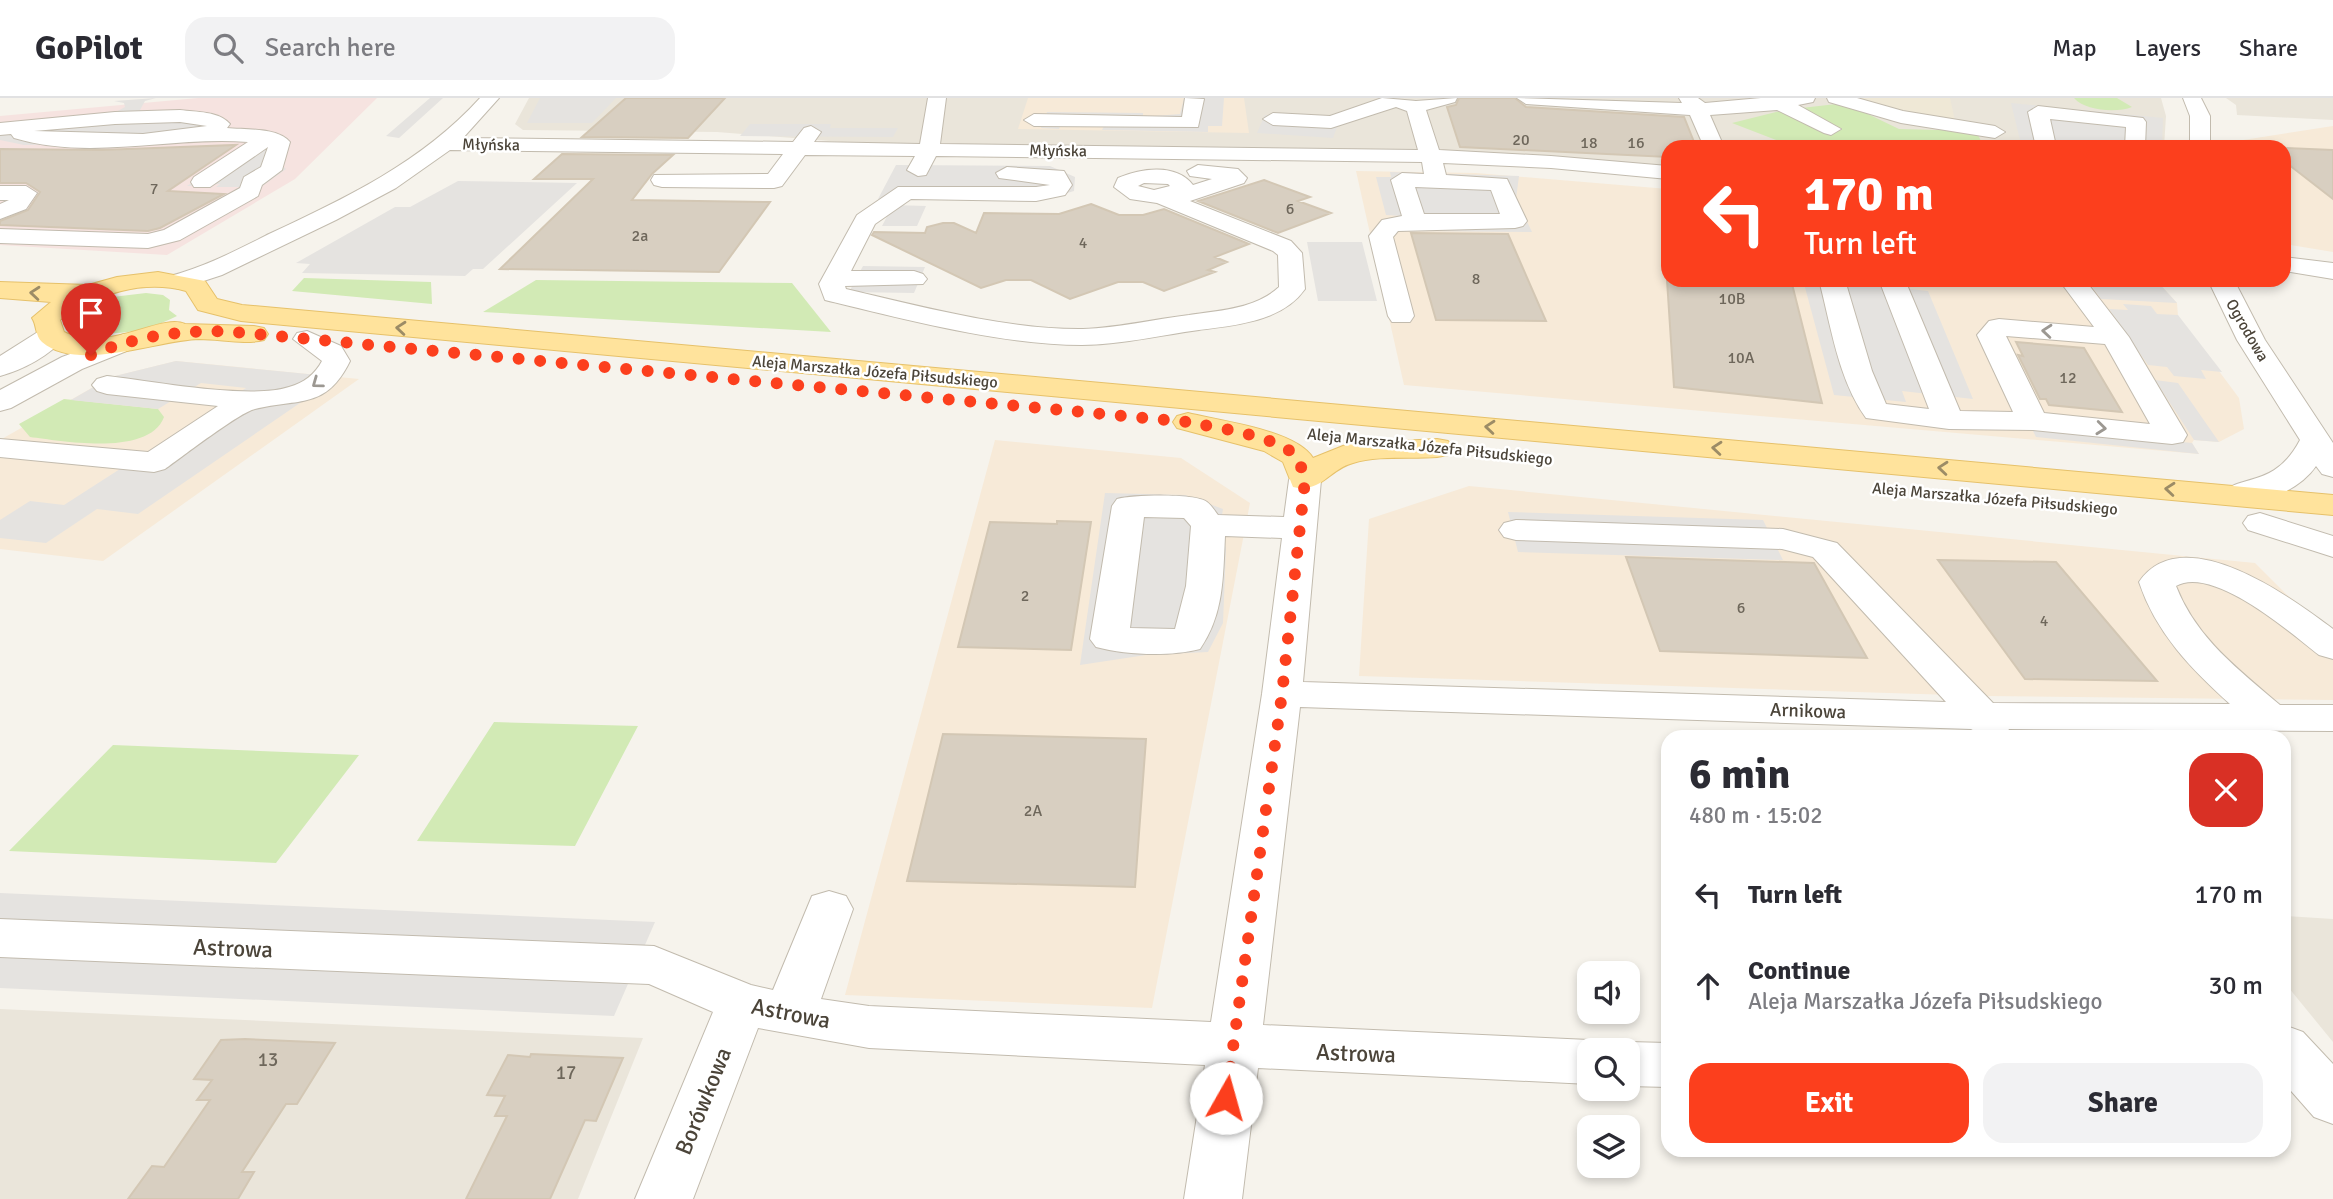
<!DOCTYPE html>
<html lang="en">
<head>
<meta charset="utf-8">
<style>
  body { margin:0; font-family:Signika,sans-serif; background:#f2f2f3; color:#2b2b33; height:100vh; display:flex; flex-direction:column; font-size:26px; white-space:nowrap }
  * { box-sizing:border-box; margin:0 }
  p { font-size:23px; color:#7c7c81 }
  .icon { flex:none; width:38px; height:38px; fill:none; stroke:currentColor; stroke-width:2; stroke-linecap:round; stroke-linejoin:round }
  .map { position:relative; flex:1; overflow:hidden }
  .side { position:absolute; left:1661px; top:632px; width:630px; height:427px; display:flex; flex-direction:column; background:#fff; border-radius:21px; box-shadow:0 4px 10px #0003 }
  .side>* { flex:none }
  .guide { position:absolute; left:1661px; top:42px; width:630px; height:147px; border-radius:21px; box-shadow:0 4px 10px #0003; background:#fc3f1d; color:#fff; overflow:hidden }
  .buttons { position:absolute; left:1577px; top:863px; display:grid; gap:14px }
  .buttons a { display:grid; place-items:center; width:63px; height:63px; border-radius:14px; background:#fff; box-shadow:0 4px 10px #0003; font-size:35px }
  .pin { position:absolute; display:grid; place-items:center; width:60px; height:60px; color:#fff; margin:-72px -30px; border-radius:50% 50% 50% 0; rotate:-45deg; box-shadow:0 0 7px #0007 }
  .pin .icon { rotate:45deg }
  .me { position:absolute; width:77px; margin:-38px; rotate:7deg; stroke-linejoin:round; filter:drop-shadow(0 0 5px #0008) }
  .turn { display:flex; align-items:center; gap:24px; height:147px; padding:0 28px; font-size:32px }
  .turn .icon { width:91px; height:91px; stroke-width:2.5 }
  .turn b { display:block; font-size:49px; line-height:60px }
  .round { display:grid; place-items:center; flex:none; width:74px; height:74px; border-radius:21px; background:#f2f2f3 }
  .summary { display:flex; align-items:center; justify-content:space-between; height:119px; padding:0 28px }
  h1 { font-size:42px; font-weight:700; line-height:52px }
  .button { display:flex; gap:14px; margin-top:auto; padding:14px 28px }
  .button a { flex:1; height:80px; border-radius:21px; background:#fc3f1d; color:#fff; font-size:28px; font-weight:700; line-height:80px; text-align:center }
  .button a+a { background:#f2f2f3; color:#2b2b33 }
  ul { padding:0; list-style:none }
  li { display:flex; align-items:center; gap:21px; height:91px; padding:0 28px }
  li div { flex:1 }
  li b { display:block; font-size:26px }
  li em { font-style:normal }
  header { display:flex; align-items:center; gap:42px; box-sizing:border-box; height:98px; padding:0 35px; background:#fff; border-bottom:2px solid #e1e1e2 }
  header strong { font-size:33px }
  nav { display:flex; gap:38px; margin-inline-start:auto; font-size:24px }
  .search { width:490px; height:63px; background:#f2f2f3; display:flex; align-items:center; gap:18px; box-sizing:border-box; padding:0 24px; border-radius:21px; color:#7c7c81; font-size:26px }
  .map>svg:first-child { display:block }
  .residential { fill:#eae5da }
  .commercial { fill:#f7ead8 }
  .education { fill:#efe8d6 }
  .medical { fill:#f6e3e0 }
  .green { fill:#d2eab5 }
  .parking { fill:#e5e3e0 }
  .building { fill:#d8cfc1; stroke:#d3c7b4; stroke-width:2 }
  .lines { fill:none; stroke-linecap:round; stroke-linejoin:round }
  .minor-casing { stroke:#c2bbae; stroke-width:2 }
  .major-casing { stroke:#e6c16a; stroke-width:2 }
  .minor { fill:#fff; fill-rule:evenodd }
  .major { fill:#ffe39c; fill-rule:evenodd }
  .oneway { stroke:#9c8c66 }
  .oneway2 { stroke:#9c9892 }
  .route { stroke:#fc3f1d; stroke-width:12; stroke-dasharray:0 21.6 }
  .labels { text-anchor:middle; stroke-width:5; stroke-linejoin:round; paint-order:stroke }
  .number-label { font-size:16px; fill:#6e675b }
  .far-street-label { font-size:16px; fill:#4b4439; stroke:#fff }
  .street-label { font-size:19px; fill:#4b4439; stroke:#fff }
  .near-number-label { font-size:19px; fill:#6e675b }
  .near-street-label { font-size:23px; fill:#4b4439; stroke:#fff }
</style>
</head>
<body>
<header>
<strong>GoPilot</strong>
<div class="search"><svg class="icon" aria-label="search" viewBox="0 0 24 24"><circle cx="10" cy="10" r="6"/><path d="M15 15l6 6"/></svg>Search here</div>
<nav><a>Map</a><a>Layers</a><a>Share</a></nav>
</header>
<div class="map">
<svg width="2333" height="1101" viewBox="0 0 2333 1101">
  <rect width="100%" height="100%" fill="#f6f3ec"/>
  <path class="residential" d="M529,0H2161L2166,18L2164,49H1668V75L1551,64L929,51L717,34L523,32L515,26Z
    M2226,0H2333V22L2237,17L2236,7Z
    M2284,818L2333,821V944L2284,884Z
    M0,911L643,940L578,1101H0Z"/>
  <path class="commercial" d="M1028,0H1244L1249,35L1018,31Z
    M2333,28V154L2284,146V49H2244L2237,43Z
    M1356,73L1476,75L1668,91V182H2156L2177,205L2178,218L2239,300L2244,331L2219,344L2194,342L2192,345L2199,356L1404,287Z
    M176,263L359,281L103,463L0,451V342L111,279Z
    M995,342L1181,360L1250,405L1152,910L845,897Z
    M1469,388L2255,465L2287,497L2333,531V602L1984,598L1359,578L1369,421Z"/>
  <path class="education" d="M1843,0H1950L1956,27Z"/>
  <path class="medical" d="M198,0H377L295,81L167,157L0,147V18Z"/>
  <path class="green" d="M2074,0H2117L2132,9C2117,15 2085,13 2074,0Z
    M1845,5L1899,31L1976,33L1984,49H1794L1732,25L1784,12Z
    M304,180L431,184L432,206L292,193Z
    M536,182L792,185L831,234L483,214Z
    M146,195L163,197L170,202L169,212L177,218C152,231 112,242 85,230L82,216L75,212L104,200Z
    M64,301L158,311L164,319C149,359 62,343 30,339L19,326Z
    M494,624L638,628L575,748L417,743Z
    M113,647L359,657L276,765L9,753Z"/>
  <path class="parking" d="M156,0L145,3L140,12L226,33L285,39L287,41L278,64L286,71L261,89H216L220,86L187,88L252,46L249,41L24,47L0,42V25L114,15L125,9L124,5L114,3Z
    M430,0H443L399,40L386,38Z
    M540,0H616L592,25H527Z
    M1184,0H1224L1222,28H1208V34L1102,32L1104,28L1061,26L1059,31L1041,30L1047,14L1143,15V19L1180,16Z
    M2011,5L2163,20L2162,49L2021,46Z
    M1265,17L1340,21L1333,40L1257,35Z
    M750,26H831L830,30H898L893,39L740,38Z
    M896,67L1050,68L1075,79L1074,93L1043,102L878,101Z
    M1390,74L1519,78L1516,101L1532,134L1407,133L1402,118L1386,117L1376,79H1391Z
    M458,83L577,85L483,171H473L465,178L302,175L310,166L296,165L395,109H410Z
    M893,107L926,108L917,128H882Z
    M1307,144H1362L1377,203H1318Z
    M863,168L925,169L914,195L849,194Z
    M1803,182H1910L1906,184L1909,191L1928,193L1973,301L1902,293L1906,304L1834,297Z
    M2087,182H2156L2177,205L2101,201Z
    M2123,206L2151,208L2157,216L2178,217L2222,274L2201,272L2206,281L2174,278L2167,269L2148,267L2109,211L2128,212Z
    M176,263L338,279L138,416L97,411L46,445L0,440V422L30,403L64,407L246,290L201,285L158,311L71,302L111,279Z
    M2155,282L2178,285L2219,344L2194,342Z
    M2031,329L2192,345L2199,356L2036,339Z
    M1105,395L1185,397L1223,411L1219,436L1226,450L1223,525L1208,554L1146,557L1080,567Z
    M1508,414L1763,422L1783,462L1518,454Z
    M0,795L655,824L614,918L0,890Z"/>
  <path class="building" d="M626,0H725L688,40L582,39Z
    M1459,0H1515L1526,9L1684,19L1696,49H1668V59L1460,49L1447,9L1456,7Z
    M236,47L168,93L224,96L160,130L148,133L0,127V123L28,112L40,94L26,85H0V51L101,52Z
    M2284,50L2333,52V101L2284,63Z
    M562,56L673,57L652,76L632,102L770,104L719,174L500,171L593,81H534Z
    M1264,82L1310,99L1298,103L1331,115L1278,135L1198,103Z
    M1091,106L1119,117H1143L1164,111L1249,146L1215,159L1227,164L1208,172L1215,174L1164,193L1143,184H1118L1070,201L1031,182H1006L981,190L872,137L874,134L925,135L927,129L943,125H954L976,135L984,115L1059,116Z
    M1411,135L1508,136L1546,223L1436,222Z
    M1667,182H1791L1822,305L1674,289Z
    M2016,244L2084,250L2122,314L2049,307L2046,301H2040L2018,257L2023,258Z
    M1057,423L1091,424L1071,552L958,549L990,424L1057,426Z
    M1626,459L1814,465L1867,560L1660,553Z
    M1938,462L2056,464L2157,583L2025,581Z
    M943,636L1146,641L1135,789L907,783Z
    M245,941L335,945L297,1006H286L242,1074H254L238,1101H128L152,1068L164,1069L210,1002H197L212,982L194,981L221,942Z
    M531,956L623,960L596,1023L585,1022L550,1101H466L507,1018H495L505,998L487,997L508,957L530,959Z"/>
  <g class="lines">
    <defs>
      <path id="minor" d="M480,0H499L463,40L793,44L804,30L811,28L821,34L814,44L920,46L928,0H946L940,46L1418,52L1407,13L1396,9L1331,30L1273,27L1263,21L1273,15L1330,18L1382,0L1416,3L1457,0L1455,4L1426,12L1439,52L1551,58L1668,68V81L1551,70L1443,65L1446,77L1507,81L1527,123L1523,128L1515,130L1398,133L1393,139L1414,218L1410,224H1392L1388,218L1369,138L1382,122L1402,118L1391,82L1402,75L1424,76L1422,64L936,58L926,77L918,78L907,72L915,58L805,57L782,88L774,90L662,89L654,87L651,82L654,77L768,76L783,56L450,52L396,90L336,122L222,177L179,191L170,188L166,183L170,178C205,169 237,152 269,136C346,100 422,64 480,0ZM1415,89L1491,92L1500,116H1424Z
        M1185,0L1204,1L1198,29L1034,28L1024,22L1034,16L1182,19Z
        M1517,0L1682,5L1679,0H1698L1705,5L1761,0H1815L1813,4L1798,7L1841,31L1831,37L1824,35L1777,12L1710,17L1724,49H1704L1690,17L1526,6Z
        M1827,0H1857L1903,13L1995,28L2005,34L1995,40L1901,25L1829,4Z
        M2183,0H2201L2210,18V49H2190V18Z
        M2038,8L2143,20L2146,24L2145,49H2125L2126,29L2050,21L2056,48L2036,49L2028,14Z
        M180,12C196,14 219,13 230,26L227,30C245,32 278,29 290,44L282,72L262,87L258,98L180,142L148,150L0,145V131L148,136L164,132L240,90L244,79L261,69L268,49L210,89H194L191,84L194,79L248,44C171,38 90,63 14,40L11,36L0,37V25L115,14ZM180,24L207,28L143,36L34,33L115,26Z
        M1198,67L1238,71L1247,80L1244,85L1190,103L1291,143L1302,155L1305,191C1282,224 1235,227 1199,232C1161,237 1120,247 1082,247C1001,247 904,221 825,202L819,186L857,117L898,89H1036L1050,87L999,80L996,75L1007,69L1064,73L1072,87L1065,97L1036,103L911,101L875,126L851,173H914L923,176L927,181L923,186L845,188L846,191C919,208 1008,232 1083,231C1118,230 1155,221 1189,217C1221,212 1255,211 1279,189L1278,157L1273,153L1157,105L1130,101L1114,89L1118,80C1141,70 1176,65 1193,87L1212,81L1190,78L1187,73ZM1144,85L1168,86L1170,88L1154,92L1138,88Z
        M0,88H26L37,95L26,111L0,121V106L9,102H0Z
        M2284,159L2333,165V181L2284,173Z
        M1819,182H1845L1872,273L1886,306L1929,311L1879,182H1905L1960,313L2013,314L1977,237L1989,223L1999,221L2094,229L2059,182H2085L2129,239L2187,337L2183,344L2172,346L2033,332L1949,331L1866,320C1838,281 1831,228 1819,182ZM2006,238L2105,246L2150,326L2044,315Z
        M2208,182H2234L2265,242L2333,345V379L2322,376L2316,368C2299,393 2256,411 2226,404L2221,397C2237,375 2274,392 2300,342L2237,242Z
        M51,230L61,232L65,238C52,257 22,272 0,278V258L41,232Z
        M307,233L341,248L350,263C326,312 299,300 255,311C240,314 182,359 165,371L154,374L0,359V341L148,354L218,308L107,296L97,293L92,287L97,281L107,278C152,283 250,302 289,289C304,285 315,276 322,263L293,241L297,235Z
        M124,236L134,238L138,244L134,250L82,271L11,310L0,313V292L62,259Z
        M1305,372L1317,375L1321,382L1303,584L1946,604L1813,459L1782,451L1516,442L1504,439L1499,432L1504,425L1516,422L1783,431L1837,445L1993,605L2230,606C2191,571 2156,535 2139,484C2183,420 2292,500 2333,531V561L2319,557C2291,535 2213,467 2176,488C2196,540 2239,572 2280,607H2333V633L2009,631L2006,636L1985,639L1971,631L1300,609L1263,927L1589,942L1609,951L1628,944L1668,945V989L1628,988V952H1589V986L1258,970L1242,1101H1184L1205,967L869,950L758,930L693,1101H635L713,914L649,886L0,859V821L654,848L751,887L773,892L812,798L829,793L846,798L853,811L821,901L869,908L1211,924L1262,596L1282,440L1225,438C1223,480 1224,516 1200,551C1169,559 1126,557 1096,549L1090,541L1112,408L1117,401C1133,397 1195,395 1207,404C1211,407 1215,413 1218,417L1284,419L1289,382L1293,375ZM1144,419L1184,420L1191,428L1186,488L1175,531L1130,530Z
        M2260,415L2333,438V459L2248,432L2243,425L2248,418Z
        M2284,927L2303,934L2333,966V1026L2314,1019L2284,985Z"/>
      <path id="major" d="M158,174L205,183L217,201L242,207L2333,397V417L241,223L198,212L186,193C143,181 96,196 60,222L64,234C108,256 160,215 185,226L254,228L264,230L268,236L264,242C243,247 221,241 199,241C156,242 79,275 42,244C35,238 37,227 32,220L51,204L0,200V184L88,187L117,179Z
        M1188,315C1220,323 1296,332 1313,360L1348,346L1437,341L1448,343L1453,350L1448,357L1437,359C1411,361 1378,357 1353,365C1329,371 1321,396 1293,389L1283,364L1264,353L1177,330L1173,324L1177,318Z"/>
    </defs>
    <use href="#minor" class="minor-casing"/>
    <use href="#major" class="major-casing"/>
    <use href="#minor" class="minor"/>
    <use href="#major" class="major"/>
  </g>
  <defs><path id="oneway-chevron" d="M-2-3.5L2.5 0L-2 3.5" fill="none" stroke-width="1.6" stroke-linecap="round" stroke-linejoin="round" transform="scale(1.75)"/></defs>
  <g class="oneway">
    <use href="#oneway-chevron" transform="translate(35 195) rotate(-175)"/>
    <use href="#oneway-chevron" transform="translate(401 230) rotate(-175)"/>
    <use href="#oneway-chevron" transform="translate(1490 329) rotate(-175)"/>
    <use href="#oneway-chevron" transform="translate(1717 350) rotate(-175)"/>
    <use href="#oneway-chevron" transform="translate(1943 370) rotate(-175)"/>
    <use href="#oneway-chevron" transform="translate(2170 391) rotate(-175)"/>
  </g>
  <g class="oneway2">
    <use href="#oneway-chevron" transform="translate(2047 233) rotate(-175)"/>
    <use href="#oneway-chevron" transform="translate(317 285) rotate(144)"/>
    <use href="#oneway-chevron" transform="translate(2101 330) rotate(6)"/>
  </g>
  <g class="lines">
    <path class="route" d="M91,257C136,238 185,231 234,234L1188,324C1213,329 1284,339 1298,361C1301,367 1303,376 1305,382L1282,596L1226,1000"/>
  </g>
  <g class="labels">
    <g class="number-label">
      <text x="1521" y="47">20</text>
      <text x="1589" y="50">18</text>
      <text x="1636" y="50">16</text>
      <text x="154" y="96">7</text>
      <text x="1290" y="116">6</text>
      <text x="640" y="143">2a</text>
      <text x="1083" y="150">4</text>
      <text x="1476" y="186">8</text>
      <text x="1732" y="206">10B</text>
      <text x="1741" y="265">10A</text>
      <text x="2068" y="285">12</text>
      <text x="1025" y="503">2</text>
      <text x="1741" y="515">6</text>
      <text x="2044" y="528">4</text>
      <text x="1033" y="718">2A</text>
    </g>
    <g class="far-street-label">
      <text transform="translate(491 46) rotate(1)" y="6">Młyńska</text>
      <text transform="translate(1058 52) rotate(1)" y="6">Młyńska</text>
      <text transform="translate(2248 232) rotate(60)" y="6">Ogrodowa</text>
      <text transform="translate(875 273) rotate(5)" y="6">Aleja Marszałka Józefa Piłsudskiego</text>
      <text transform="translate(1430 348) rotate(6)" y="6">Aleja Marszałka Józefa Piłsudskiego</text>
      <text transform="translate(1995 400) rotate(5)" y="6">Aleja Marszałka Józefa Piłsudskiego</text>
    </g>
    <g class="street-label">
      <text transform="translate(1808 612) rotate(2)" y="7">Arnikowa</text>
    </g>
    <g class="near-number-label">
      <text x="268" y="968">13</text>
      <text x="566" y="981">17</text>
    </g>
    <g class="near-street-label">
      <text transform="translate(233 850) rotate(2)" y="8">Astrowa</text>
      <text transform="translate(791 915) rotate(11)" y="8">Astrowa</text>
      <text transform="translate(1356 955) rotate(2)" y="8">Astrowa</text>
      <text transform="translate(703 1003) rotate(-68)" y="8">Borówkowa</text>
    </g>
  </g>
</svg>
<div class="buttons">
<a><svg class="icon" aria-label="sound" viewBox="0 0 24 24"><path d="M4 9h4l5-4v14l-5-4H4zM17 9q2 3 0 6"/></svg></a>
<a><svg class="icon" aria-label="search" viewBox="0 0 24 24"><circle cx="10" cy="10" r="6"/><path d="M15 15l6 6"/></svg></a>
<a><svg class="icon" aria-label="layers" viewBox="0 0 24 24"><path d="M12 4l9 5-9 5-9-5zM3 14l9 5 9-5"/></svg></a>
</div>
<div class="pin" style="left:91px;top:257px;background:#d93025"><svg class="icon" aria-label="arrive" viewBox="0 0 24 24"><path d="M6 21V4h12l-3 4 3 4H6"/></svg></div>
<svg class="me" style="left:1226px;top:1000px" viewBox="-20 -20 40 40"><circle r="19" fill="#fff"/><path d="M0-13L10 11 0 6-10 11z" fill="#fc3f1d"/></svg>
<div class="guide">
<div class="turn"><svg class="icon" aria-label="left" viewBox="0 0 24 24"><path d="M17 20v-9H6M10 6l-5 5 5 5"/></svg><div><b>170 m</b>Turn left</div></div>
</div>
<section class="side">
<div class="summary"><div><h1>6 min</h1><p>480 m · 15:02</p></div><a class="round" style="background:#d93025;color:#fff"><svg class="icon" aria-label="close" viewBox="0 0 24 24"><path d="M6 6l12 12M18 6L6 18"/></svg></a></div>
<ul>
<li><svg class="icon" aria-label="left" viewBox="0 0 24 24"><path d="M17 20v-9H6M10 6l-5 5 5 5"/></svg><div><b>Turn left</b></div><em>170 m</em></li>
<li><svg class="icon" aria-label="ahead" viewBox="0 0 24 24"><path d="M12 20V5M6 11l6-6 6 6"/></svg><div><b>Continue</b><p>Aleja Marszałka Józefa Piłsudskiego</p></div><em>30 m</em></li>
</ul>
<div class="button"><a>Exit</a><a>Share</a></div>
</section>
</div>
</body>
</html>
